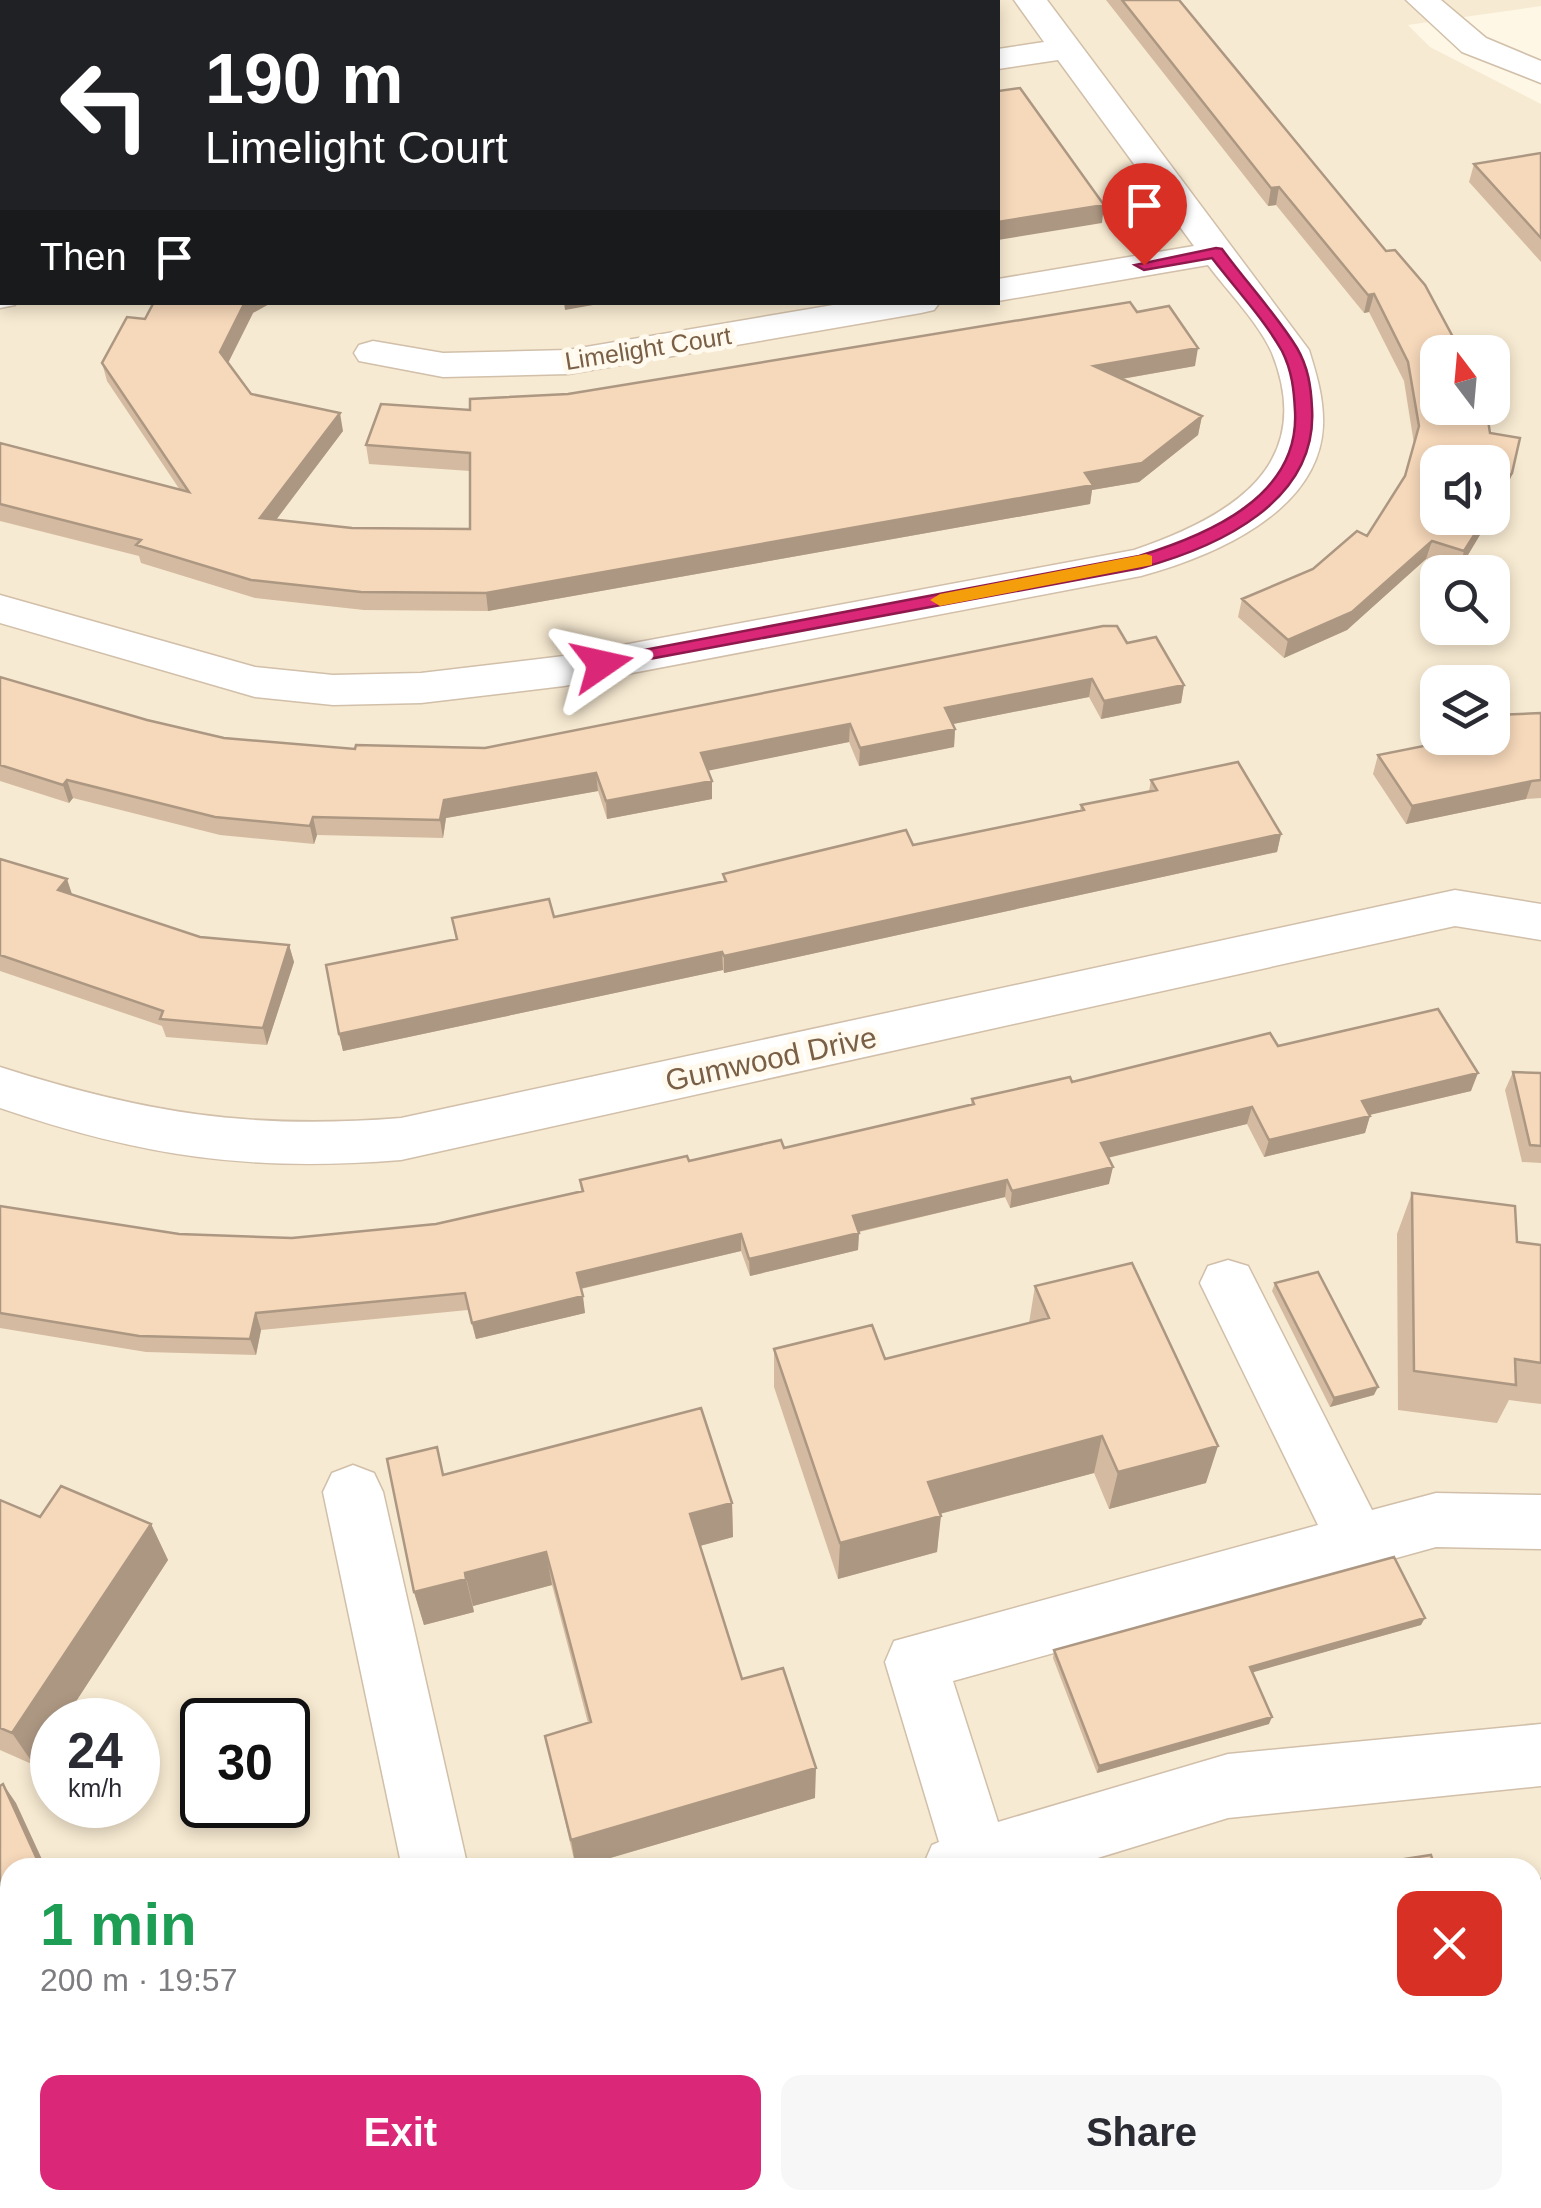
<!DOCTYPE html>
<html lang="en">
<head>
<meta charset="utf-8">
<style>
  body { margin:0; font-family:Arial,sans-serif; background:#f7f7f7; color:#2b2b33; height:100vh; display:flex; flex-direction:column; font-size:38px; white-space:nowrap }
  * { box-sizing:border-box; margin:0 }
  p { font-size:32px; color:#7c7c81 }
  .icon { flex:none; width:55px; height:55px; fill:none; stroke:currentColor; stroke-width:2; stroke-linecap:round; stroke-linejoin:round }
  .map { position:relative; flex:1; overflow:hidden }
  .side { position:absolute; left:0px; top:1858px; width:1542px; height:352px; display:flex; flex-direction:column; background:#fff; border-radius:30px 30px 0 0; box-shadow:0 5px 15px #0003 }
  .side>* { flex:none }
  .top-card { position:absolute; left:0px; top:0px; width:1000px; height:305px; box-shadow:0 5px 15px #0003; background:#202124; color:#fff; overflow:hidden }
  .needle { width:65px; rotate:344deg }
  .controls { position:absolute; left:1420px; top:335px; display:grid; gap:20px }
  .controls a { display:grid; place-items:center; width:90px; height:90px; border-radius:20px; background:#fff; box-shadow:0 5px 15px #0003; font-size:50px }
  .speed { position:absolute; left:30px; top:1698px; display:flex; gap:20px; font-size:50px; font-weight:700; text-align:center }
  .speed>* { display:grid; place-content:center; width:130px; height:130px; border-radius:50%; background:#fff; box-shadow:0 5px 15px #0003; line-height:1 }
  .speed small { font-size:25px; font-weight:400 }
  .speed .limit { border:5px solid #111; border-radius:15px; background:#fff; color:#111 }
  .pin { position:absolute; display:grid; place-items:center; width:85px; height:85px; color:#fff; margin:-102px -42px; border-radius:50% 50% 50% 0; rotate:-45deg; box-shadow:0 0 10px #0007 }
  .pin .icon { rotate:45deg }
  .me { position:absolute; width:110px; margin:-55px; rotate:79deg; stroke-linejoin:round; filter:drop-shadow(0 0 8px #0008) }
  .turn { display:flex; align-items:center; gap:35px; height:210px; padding:0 40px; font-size:45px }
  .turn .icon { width:130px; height:130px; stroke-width:2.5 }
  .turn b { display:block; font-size:70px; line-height:85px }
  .then { display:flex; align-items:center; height:95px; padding:0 40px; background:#0003; gap:20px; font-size:38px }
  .round { display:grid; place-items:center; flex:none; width:105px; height:105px; border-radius:20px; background:#f7f7f7 }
  .head { display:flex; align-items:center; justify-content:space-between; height:170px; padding:0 40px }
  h1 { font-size:60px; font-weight:800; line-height:75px; color:#1e9e55 }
  .cta { display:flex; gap:20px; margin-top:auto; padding:20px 40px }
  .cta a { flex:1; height:115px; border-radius:20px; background:#db2777; color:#fff; font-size:40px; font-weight:800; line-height:115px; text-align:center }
  .cta a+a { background:#f7f7f7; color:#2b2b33 }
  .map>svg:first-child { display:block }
  .residential { fill:#f7ead2; fill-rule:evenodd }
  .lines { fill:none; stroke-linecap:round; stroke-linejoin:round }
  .street-casing { stroke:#d1bfa9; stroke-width:3 }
  .street { fill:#fff; fill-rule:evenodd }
  .wall { fill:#d4baa0 }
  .shaded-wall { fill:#ac9782 }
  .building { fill:#f6d8ba; stroke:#ac9782; stroke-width:2.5 }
  .route { fill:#db2777; stroke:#8e194d; stroke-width:2.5 }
  .slow { fill:#f59e0b }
  .labels { text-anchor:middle; stroke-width:10; stroke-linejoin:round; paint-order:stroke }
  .far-street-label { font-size:25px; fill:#7a5f47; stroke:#fffaed }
  .street-label { font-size:30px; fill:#7a5f47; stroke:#fffaed }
</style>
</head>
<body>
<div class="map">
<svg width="1541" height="2208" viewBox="0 0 1541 2208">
  <rect width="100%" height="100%" fill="#fef7e5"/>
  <path class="residential" d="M0,0H1541V6L1408,25L1430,47L1541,104V2208H0ZM2,2H998V302H2ZM1438,352H1492V408H1438ZM1438,462H1492V518H1438ZM1438,572H1492V628H1438ZM1438,682H1492V738H1438ZM52,1720H138V1805H52ZM202,1720H288V1805H202ZM10,1868H1532V2200H10Z"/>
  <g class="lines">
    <defs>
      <path id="street" d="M1014,0H1047L1309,350C1317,376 1324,399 1323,426C1319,513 1211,557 1141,576L564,686L421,703L333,705L255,697L0,623V595L255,667L333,675L421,673L564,656L1134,550C1227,518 1318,468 1272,353C1259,323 1228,292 1208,265L998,301V279L1194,246L1058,60L998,69V49L1044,42Z
        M1406,0H1441L1486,38L1541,61V83L1462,52Z
        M0,43L2,44V64H0Z
        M0,286L2,302L15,305L0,308Z
        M851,302H940L934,310L921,313L568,374L443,377L359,361L354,353L359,345L373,341L443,353L568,350Z
        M1455,890L1541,904V940L1455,926L401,1160C250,1172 143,1157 0,1108V1067C144,1113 249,1130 401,1118Z
        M1228,1260L1248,1266L1372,1510L1436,1493L1541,1495V1549L1436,1547L953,1681L998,1822L1228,1754L1541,1724V1786L1228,1818L1065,1868H922L932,1845L939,1842L885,1662L894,1641L1318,1525L1200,1283L1208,1266Z
        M353,1465L374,1473L383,1492L468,1868H402L323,1492L332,1473Z
        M10,2126V2198L0,2200V2128Z
        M1193,2200H1265L1268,2208H1196Z"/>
    </defs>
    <use href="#street" class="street-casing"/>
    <use href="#street" class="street"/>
  </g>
  <path class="wall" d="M0,0H336L335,2H2V5H0Z
    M1106,0H1179L1490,433L1506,492L1492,514V462L1438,518H1490L1459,570L1426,559L1347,630L1284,658L1238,617L1242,599L1313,569L1367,536L1405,476L1414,444L1404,381L1369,312L1364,313L1276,205L1268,206Z
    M1541,153V262L1469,182L1474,164Z
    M1137,312L1195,366L1122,379L1202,416L1198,435L1139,482L1092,490L1090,504L488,611L364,610L255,598L141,563L139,556L0,521V443L180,490L107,381L102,363L145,319L253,313L228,363L251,394L343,431L276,519L352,528L470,529V471L369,464L366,445L470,410Z
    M1127,643L1184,685L1181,703L1101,719L1089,697L953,724L955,729L954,747L859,766L849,742L708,770L712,799L607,819L598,791L446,818L443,838L317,835L314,844L220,835L73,798L69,803L0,781V677L147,720L224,738L355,749L485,748Z
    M1541,713V798L1526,799L1406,824L1373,774L1378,755L1492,738V724L1496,715Z
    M1151,780L1281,834L1277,852L724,973L723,970L343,1051L339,1034L456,939L452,918L554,917L724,882L723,874L913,845L1080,810L1081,805L1149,791Z
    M0,859L73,896L200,937L289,945L294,962L267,1045L166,1037L162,1026L0,971Z
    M1278,1046L1471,1091L1370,1115L1365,1133L1264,1157L1247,1124L1108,1158L1109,1184L1010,1208L1005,1197L859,1232L858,1250L750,1276L741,1251L581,1289L585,1313L476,1339L468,1310L261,1330L256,1355L146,1352L0,1328V1206L179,1234L292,1238L436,1224L581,1191L580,1180L689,1161L784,1148L971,1104L972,1099Z
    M1513,1072L1541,1073V1163L1522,1162L1505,1090Z
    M1412,1193L1517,1242L1541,1245V1404L1509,1400L1497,1423L1398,1410L1397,1234Z
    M1275,1283L1374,1395L1330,1407L1272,1291Z
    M1035,1286L1206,1483L1109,1509L1094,1473L940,1514L937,1552L838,1579L774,1387V1349L885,1359L1029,1323Z
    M444,1475L732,1503L733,1537L700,1546L742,1679L815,1798L576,1868L545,1736L588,1723L552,1585L473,1606L474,1612L424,1625L414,1592Z
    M0,1500L40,1517L151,1524L168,1560L34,1765L0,1750Z
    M1421,1625L1252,1672L1269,1724L1097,1773L1053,1658L1054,1650Z
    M1541,1879V2088L1532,2090V1880Z"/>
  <path class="shaded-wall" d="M926,0H945V2H926Z
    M1279,187L1276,205L1268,206L1271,188Z
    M2,189V211L0,212V191Z
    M1104,205L1102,223L998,240V222Z
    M1374,294L1369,312L1364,313L1368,295Z
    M245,302H273L253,313L224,371L220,352Z
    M564,302H610L565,310Z
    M1198,348L1195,366L1092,384L1094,366Z
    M340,413L343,431L264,536L260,518Z
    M1202,416L1198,435L1139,482L1092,490L1090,504L488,611L486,593L1085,473Z
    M1512,473L1506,492L1492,514V505Z
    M1485,518H1490L1459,570L1464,551Z
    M1432,541L1426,559L1347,630L1284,658L1288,640Z
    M1092,679L1089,697L943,726L945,708Z
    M1184,685L1181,703L1101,719L1104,701Z
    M850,724L849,742L702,772L701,753Z
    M955,729L954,747L859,766L860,748Z
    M596,773L598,791L446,818L443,838L440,820L444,800Z
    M67,780L73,798L69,803L63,785Z
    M712,781V799L607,819L606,801Z
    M1532,781L1526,799L1406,824L1412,806Z
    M313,817L317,835L314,844L310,826Z
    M1281,834L1277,852L724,973V956Z
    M67,879L73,897L58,890Z
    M289,945L294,962L267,1045L263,1028Z
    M722,952L723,970L343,1051L339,1034Z
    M1478,1073L1471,1091L1356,1118L1362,1101Z
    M1252,1107L1247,1124L1098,1160L1101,1143Z
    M1370,1116L1365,1133L1264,1157L1269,1140Z
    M1113,1167L1109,1184L1010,1208L1012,1191Z
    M1007,1180L1005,1197L852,1233L853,1216Z
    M859,1233L858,1250L750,1276L749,1259Z
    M741,1234V1251L579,1289L577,1273Z
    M583,1296L585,1313L476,1339L472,1323Z
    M256,1313L261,1330L256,1355L250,1339Z
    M1378,1387L1374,1395L1330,1407L1334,1398Z
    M1102,1436L1094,1473L924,1518L928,1482Z
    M1218,1446L1206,1483L1109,1509L1118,1472Z
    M732,1503L733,1537L692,1548L690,1514Z
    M941,1516L937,1552L838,1579L840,1543Z
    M151,1524L168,1560L64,1720H52V1737L34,1765L12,1733Z
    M546,1552L552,1585L473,1606L465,1573Z
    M466,1579L474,1612L424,1625L414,1592Z
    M1425,1618L1421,1625L1247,1674L1250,1667Z
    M1272,1717L1269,1724L1097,1773L1099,1766Z
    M816,1768L815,1798L576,1868L571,1840Z
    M3,1784L16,1803L46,1868H41Z
    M10,2045V2069L2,2074L0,2072V2051Z"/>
  <path class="building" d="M81,0H328L327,2H99Z
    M645,0H930L932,2H627Z
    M1122,0H1179L1386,251L1395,250L1425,285L1461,352H1438V408H1486L1490,433L1520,438L1512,473L1492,505V462H1438V518H1485L1464,551L1432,541L1352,612L1288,640L1242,599L1313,569L1357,531L1367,536L1405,476L1419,426L1408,362L1374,294L1368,295L1279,187L1271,188Z
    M1020,88L1104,205L998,222V91Z
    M2,108V189L0,191V111Z
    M1541,153V238L1474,164Z
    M154,302H245L220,352L251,394L340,413L260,518L352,528L470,529V453L366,445L381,404L470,410V399L568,394L1130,302L1137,312L1169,306L1198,348L1094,366L1202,416L1142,463L1085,473L1093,485L486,593L361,592L251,580L136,545L141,540L0,504V443L189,492L102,363L127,317L145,319Z
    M1103,626H1117L1127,643L1156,637L1184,685L1104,701L1092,679L945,708L955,729L860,748L850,724L701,753L712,781L606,801L596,773L444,800L440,820L313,817L310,826L215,817L67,780L63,785L0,765V677L147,720L224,738L355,749L356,745L485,748Z
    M1541,713V780L1532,781L1412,806L1378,755L1464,738H1492V731L1501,730L1496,715Z
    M1238,762L1281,834L724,956L722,952L339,1034L326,965L457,939L452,918L549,899L554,917L726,881L723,874L906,830L913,845L1084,810L1081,805L1157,790L1151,780Z
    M0,859L67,879L58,890L200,937L289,945L263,1028L160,1019L163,1011L0,955Z
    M1438,1009L1478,1073L1362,1101L1370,1116L1269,1140L1252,1107L1101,1143L1113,1167L1012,1191L1007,1180L853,1216L859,1233L749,1259L741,1234L577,1273L583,1296L472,1323L465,1293L256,1313L250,1339L139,1336L0,1313V1206L179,1234L292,1238L436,1224L583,1191L580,1180L687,1156L689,1161L781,1140L784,1148L974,1104L972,1099L1070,1077L1072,1082L1270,1033L1278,1046Z
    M1513,1072L1541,1073V1146L1530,1145Z
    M1412,1193L1515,1206L1517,1242L1541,1245V1363L1515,1359L1516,1385L1414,1371Z
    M1132,1263L1218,1446L1118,1472L1102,1436L928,1482L941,1516L840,1543L774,1349L872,1325L885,1359L1049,1318L1035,1286Z
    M1318,1272L1378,1387L1334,1398L1275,1283Z
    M701,1408L732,1503L690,1514L742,1679L783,1668L816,1768L571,1840L545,1736L591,1722L546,1552L465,1573L466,1579L414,1592L387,1459L437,1447L443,1475Z
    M61,1486L151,1524L12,1733L0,1728V1500L40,1517Z
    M1394,1557L1425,1618L1250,1667L1272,1717L1099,1766L1054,1650Z
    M3,1784L41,1868H10V2045L0,2051V1786Z
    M1431,1855L1435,1868H1346Z
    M1541,1879V2067L1532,2069V1880Z
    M551,2200H1083L1087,2208H553Z
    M469,2203V2208H444Z"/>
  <path class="route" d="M1216,248L1222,249C1246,282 1276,314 1297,348C1308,367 1311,386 1312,408C1318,502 1218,547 1141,568L595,669L592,664L602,658L1139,556C1207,535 1300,497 1295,411C1294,390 1292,371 1282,351C1264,319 1235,288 1212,258L1144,270L1135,265Z"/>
  <path class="slow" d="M1146,554L1152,556V565L940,606L930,600L940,594Z"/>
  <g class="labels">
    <g class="far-street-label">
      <text transform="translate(648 348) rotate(-9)" y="9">Limelight Court</text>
    </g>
    <g class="street-label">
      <text transform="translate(771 1059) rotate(-12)" y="10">Gumwood Drive</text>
    </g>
  </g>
</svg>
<div class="controls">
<a><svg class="needle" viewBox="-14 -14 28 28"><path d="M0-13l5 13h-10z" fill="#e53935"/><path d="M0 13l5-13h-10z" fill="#7c7c81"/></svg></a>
<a><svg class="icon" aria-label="sound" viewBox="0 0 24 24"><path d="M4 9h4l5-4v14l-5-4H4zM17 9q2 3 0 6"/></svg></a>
<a><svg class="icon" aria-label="search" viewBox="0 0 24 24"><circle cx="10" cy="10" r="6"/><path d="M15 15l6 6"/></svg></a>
<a><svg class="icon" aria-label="layers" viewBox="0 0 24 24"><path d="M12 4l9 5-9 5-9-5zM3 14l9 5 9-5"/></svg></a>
</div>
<div class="speed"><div>24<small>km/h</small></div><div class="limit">30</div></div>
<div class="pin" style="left:1144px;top:265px;background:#d93025"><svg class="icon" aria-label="arrive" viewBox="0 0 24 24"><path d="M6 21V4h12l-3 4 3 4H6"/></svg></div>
<svg class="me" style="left:602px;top:664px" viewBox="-20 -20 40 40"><path d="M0-17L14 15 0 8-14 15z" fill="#db2777" stroke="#fff" stroke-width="4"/></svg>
<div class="top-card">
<div class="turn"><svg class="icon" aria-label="left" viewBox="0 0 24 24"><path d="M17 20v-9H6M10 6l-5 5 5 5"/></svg><div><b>190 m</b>Limelight Court</div></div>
<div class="then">Then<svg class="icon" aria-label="arrive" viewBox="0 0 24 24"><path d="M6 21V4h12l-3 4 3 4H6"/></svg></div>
</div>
<section class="side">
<div class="head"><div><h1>1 min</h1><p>200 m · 19:57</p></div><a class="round" style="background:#d93025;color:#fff"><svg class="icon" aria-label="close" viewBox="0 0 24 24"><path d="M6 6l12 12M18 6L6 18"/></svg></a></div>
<div class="cta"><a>Exit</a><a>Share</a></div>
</section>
</div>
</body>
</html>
